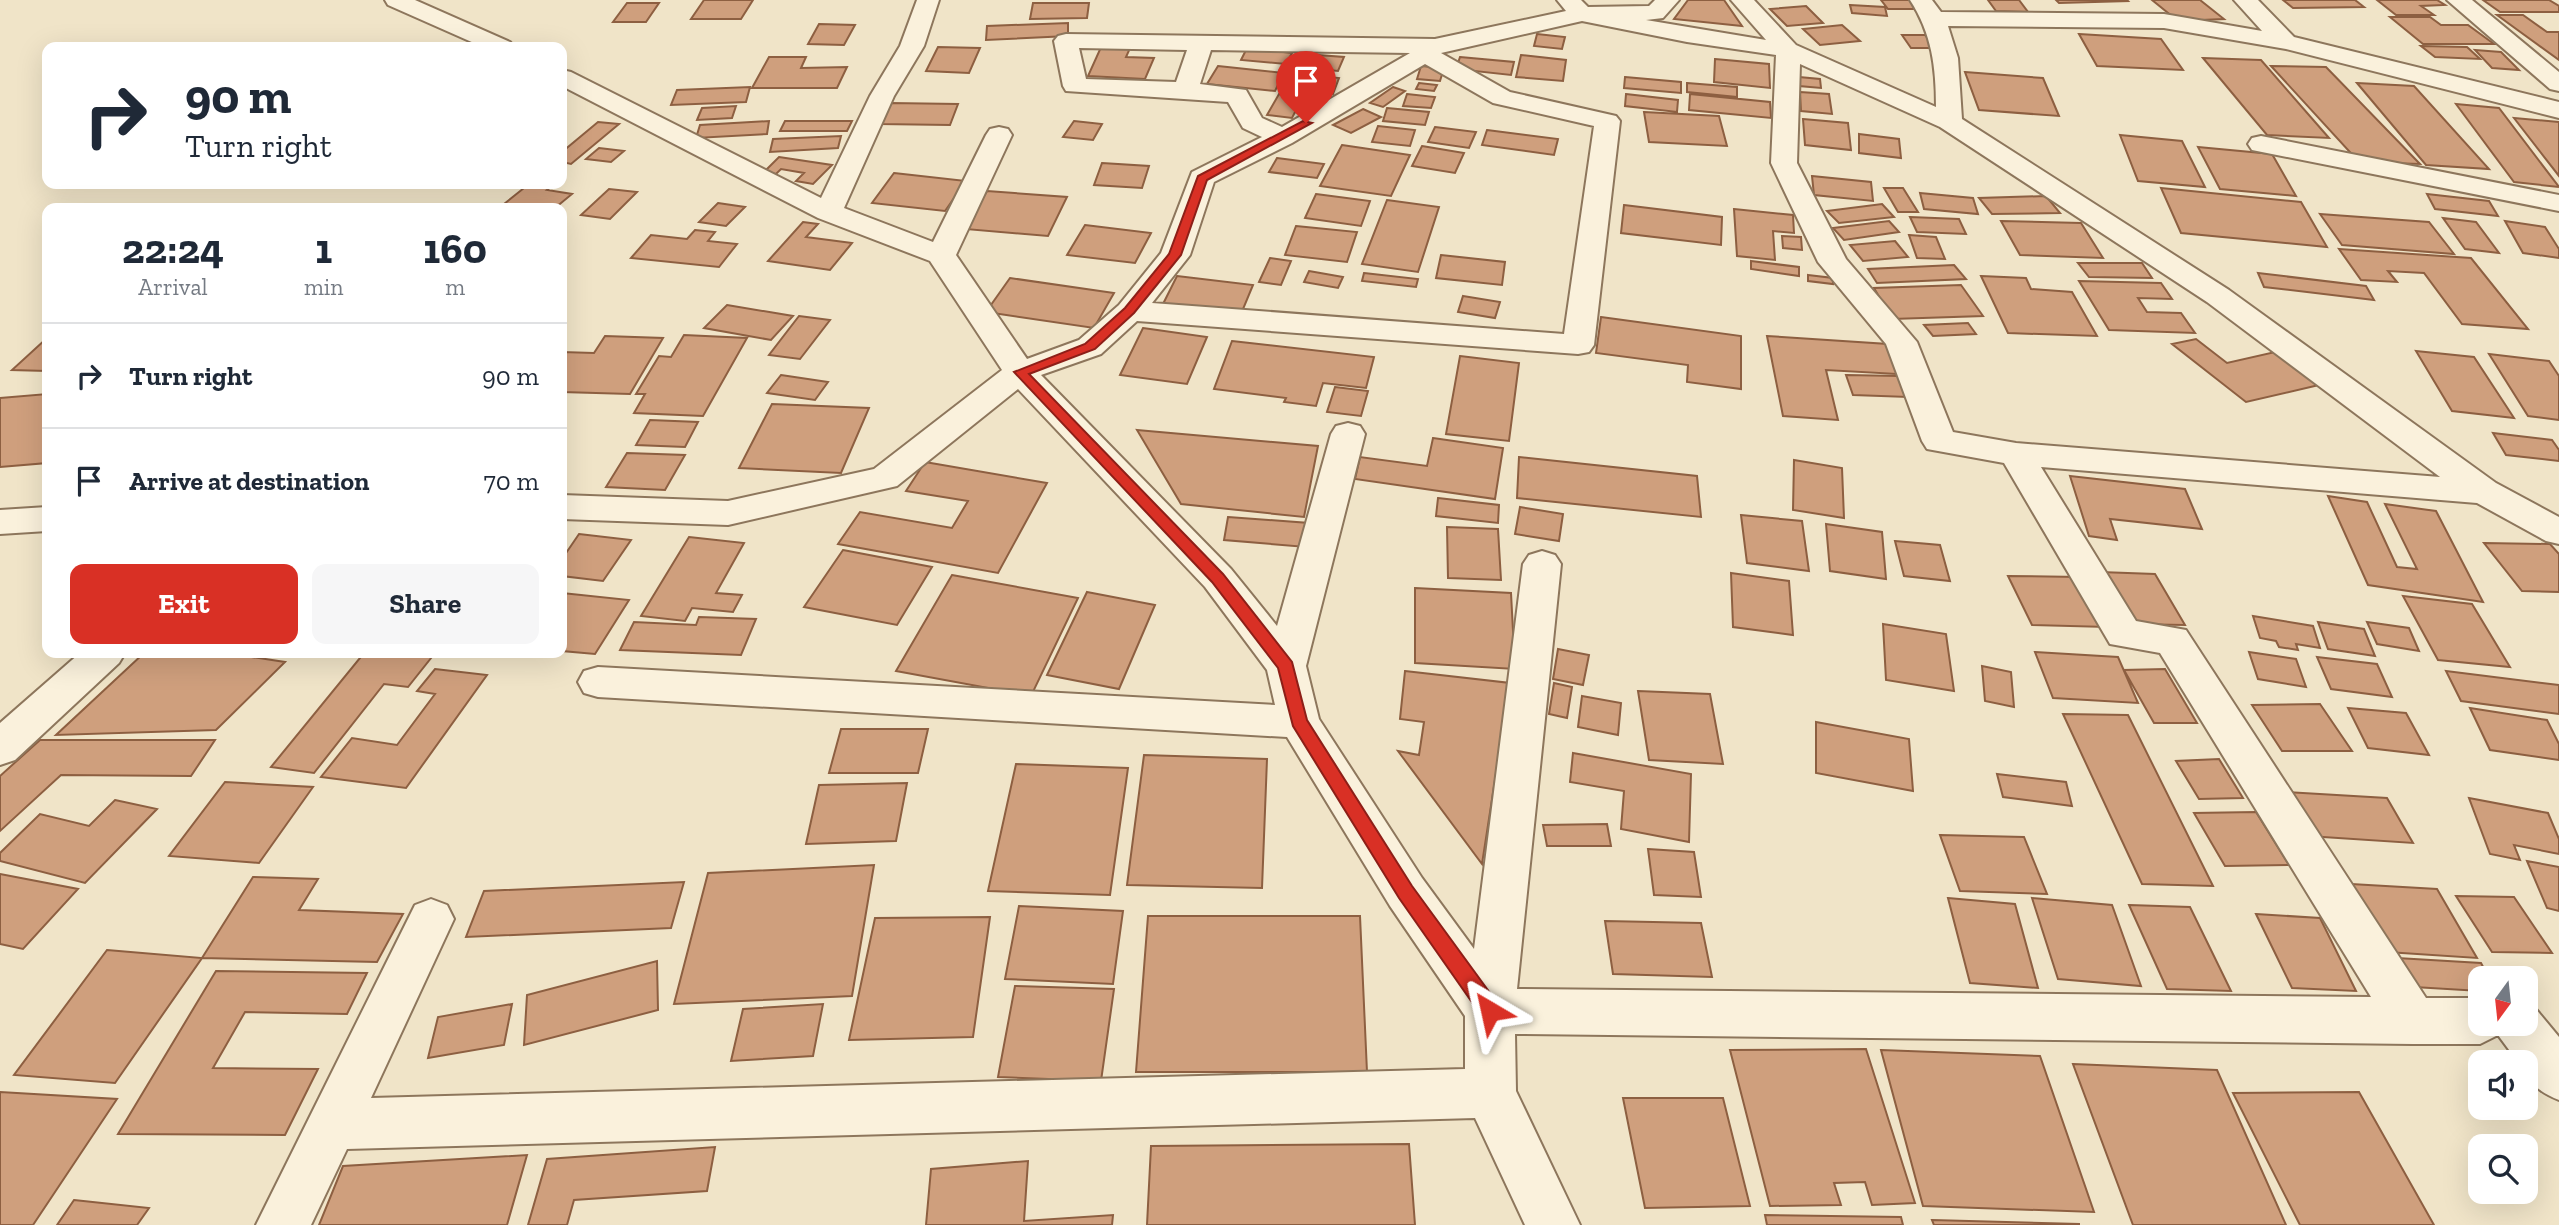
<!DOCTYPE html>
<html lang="en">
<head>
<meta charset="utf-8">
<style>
  body { margin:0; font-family:"Zilla Slab",serif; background:#f6f6f7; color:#1f2937; height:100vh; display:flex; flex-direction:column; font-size:26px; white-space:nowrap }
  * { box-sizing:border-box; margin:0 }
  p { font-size:23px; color:#747a83 }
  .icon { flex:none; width:38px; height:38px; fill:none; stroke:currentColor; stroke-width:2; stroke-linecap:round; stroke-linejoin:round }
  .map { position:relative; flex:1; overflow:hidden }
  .side { position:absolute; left:42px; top:203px; width:525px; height:455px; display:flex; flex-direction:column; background:#fff; border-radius:14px; box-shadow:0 7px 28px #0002 }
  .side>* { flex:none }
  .top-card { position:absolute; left:42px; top:42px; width:525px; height:147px; border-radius:14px; box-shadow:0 7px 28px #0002; background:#fff; color:#1f2937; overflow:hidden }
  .needle { width:46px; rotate:195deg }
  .buttons { position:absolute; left:2468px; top:966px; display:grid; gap:14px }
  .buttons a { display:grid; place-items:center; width:70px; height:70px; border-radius:14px; background:#fff; box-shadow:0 7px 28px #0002; font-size:35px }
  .pin { position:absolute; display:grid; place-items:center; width:60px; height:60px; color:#fff; margin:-72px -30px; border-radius:50% 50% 50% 0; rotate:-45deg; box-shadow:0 0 7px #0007 }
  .pin .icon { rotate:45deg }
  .me { position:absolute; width:77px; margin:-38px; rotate:324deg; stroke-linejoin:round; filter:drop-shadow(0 0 5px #0008) }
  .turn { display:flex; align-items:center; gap:24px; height:147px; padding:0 28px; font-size:32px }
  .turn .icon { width:91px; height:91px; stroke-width:2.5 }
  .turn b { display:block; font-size:49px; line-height:60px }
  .eta { display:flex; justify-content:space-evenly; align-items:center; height:119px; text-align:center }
  .eta b { font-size:42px; font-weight:700; line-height:49px }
  .cta { display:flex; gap:14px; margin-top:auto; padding:14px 28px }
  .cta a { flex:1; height:80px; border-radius:14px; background:#d93025; color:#fff; font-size:28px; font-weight:700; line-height:80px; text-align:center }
  .cta a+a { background:#f6f6f7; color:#1f2937 }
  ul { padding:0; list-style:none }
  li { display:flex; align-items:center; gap:21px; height:105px; padding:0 28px; border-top:2px solid #e0e1e3 }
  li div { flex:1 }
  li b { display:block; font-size:26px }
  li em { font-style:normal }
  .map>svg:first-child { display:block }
  .building { fill:#cf9f7d; stroke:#8d5f41; stroke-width:2 }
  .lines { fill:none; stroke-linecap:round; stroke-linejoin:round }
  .minor-casing { stroke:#8d765c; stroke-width:4 }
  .minor { fill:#faf1dc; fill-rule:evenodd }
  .route { fill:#d93025; stroke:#8d1f18; stroke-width:2 }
</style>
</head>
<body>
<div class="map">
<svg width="2559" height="1225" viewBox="0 0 2559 1225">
  <rect width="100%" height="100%" fill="#f0e4c8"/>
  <path class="building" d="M704,0H753L741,19H691Z
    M1688,0H1724L1742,26L1674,19Z
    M1881,0H1914L1921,9H1888Z
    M1988,0H2019L2028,12L1996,11Z
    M2056,0H2127L2128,1L2059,3Z
    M2152,0H2200L2224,19L2178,21Z
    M2283,0H2355L2364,7L2293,8Z
    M2377,0H2437L2445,5L2421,6L2434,15H2396Z
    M2483,0H2549L2559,6V12H2500Z
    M627,3H659L646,22H613Z
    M1033,3H1089L1087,18L1030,19Z
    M1850,5L1885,7L1887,16L1852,13Z
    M1806,6L1823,23L1787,26L1770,9Z
    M2497,15H2523L2547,32H2559V60Z
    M2390,17H2430L2441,25H2468L2494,44H2423Z
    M1068,23V36L986,40L987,26Z
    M819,24L855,25L844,45L808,44Z
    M1842,25L1860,41L1820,45L1803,29Z
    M1537,34L1565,37L1562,49L1534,46Z
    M2079,34L2161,39L2183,70L2097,66Z
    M1902,35H1925L1935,48H1911Z
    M1102,45L1131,46L1126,57L1154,58L1145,79L1088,76Z
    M2421,46L2467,47L2480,59L2435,57Z
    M938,47L980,48L969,73L926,71Z
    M1247,48L1292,53L1286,64L1241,60Z
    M2475,50L2501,52L2519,70L2492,68Z
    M1304,54L1344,57L1338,71L1299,67Z
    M1521,55L1566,60L1563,81L1516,77Z
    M769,57H806L801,68L847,67L837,88H752Z
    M1460,57L1514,62L1511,75L1456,69Z
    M2203,58L2261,60L2329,138L2267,135Z
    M1715,59L1769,64L1770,88L1714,82Z
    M1218,66L1284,73L1275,91L1207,84Z
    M1421,66L1444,68L1440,81L1417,79Z
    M2271,66L2326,67L2420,164L2359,162Z
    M1965,72L2043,78L2059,116L1979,110Z
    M1294,73L1339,78L1333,94L1286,89Z
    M1625,77L1681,82V93L1624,88Z
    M1799,77L1820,79L1821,88L1799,86Z
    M1419,83L1437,85L1434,91L1416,89Z
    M1687,83L1737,87V97L1687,92Z
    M2357,83L2414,86L2489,169L2426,165Z
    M750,87L746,102L671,105L677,90Z
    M1393,87L1405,91L1383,107L1370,103Z
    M1800,92L1829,94L1832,114L1801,111Z
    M1279,94L1321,99L1313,114L1295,112L1292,118L1267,115Z
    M1407,94L1435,97L1431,108L1403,106Z
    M1626,94L1678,100L1677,112L1625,106Z
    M1690,94L1770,102L1771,118L1689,110Z
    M890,103L958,104L950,125L879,124Z
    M2456,104L2499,108L2559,187L2514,182Z
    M736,106L732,118L697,120L702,108Z
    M1387,108L1429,112L1425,125L1383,121Z
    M1363,109L1381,117L1351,133L1333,125Z
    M1644,112L1719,116L1727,146L1649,142Z
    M2514,118L2559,122V176Z
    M1803,119L1848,123L1851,150L1805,145Z
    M769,121L767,134L696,138L700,125Z
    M785,121H852L847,131H780Z
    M1074,121L1102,124L1093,140L1063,137Z
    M598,122L619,124L571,164L562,162V152Z
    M1378,126L1415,130L1410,146L1372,142Z
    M1435,127L1476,132L1469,148L1428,142Z
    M1487,130L1558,139L1554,155L1482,145Z
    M1859,134L1899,139L1901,158L1859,153Z
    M2120,135L2182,141L2205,187L2138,181Z
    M841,136L838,148L770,152L773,139Z
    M1342,145L1410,155L1391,196L1320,186Z
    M1422,146L1464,153L1455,173L1412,166Z
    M2198,147L2272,154L2296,196L2220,189Z
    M599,148L624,151L611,162L586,159Z
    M779,157L832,165L813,184L796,181L804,173L781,169L776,174L764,172Z
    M1277,158L1324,164L1317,178L1269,172Z
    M1102,163L1149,166L1142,188L1094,185Z
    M894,173L966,181L945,211L872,203Z
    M1812,176L1871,182L1873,201L1814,195Z
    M529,184H555L547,190L572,194L555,208H499Z
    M1884,188H1903L1918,212H1898Z
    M2161,188L2301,202L2327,247L2181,233Z
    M609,189L637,192L610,219L581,215Z
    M987,191L1067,197L1048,236L965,229Z
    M1920,193L1973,198L1978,214L1924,209Z
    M1316,194L1370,201L1361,226L1305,218Z
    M2427,194L2489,201L2498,216L2435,209Z
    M2046,196L2060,213L1992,214L1979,198Z
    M1387,200L1439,207L1418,272L1362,264Z
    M718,203L745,207L726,226L699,222Z
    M1882,204L1894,217L1839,223L1827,211Z
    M1624,205L1722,217L1721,245L1621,233Z
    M1734,209L1793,215L1794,233L1773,231L1775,260L1737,256Z
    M2320,214L2429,222L2454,254L2342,245Z
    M1910,217L1959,219L1966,234L1917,232Z
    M2443,218L2476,222L2499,253L2465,249Z
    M1889,221L1899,232L1844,240L1833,228Z
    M2001,221L2081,223L2103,258L2020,255Z
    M2505,221L2545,227L2559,249V258L2523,253Z
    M803,222L818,224L806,237L852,243L830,270L768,261Z
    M1085,225L1151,233L1135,263L1067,255Z
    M1296,226L1357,232L1347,262L1285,255Z
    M695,230L715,232L708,241L737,244L719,267L631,258L651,235L687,239Z
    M1909,235L1936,237L1945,259L1917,258Z
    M1782,236L1801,237L1802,250L1783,248Z
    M1895,241L1908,257L1863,261L1850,245Z
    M2339,249L2471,258L2528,329L2462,324L2424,273L2388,271L2397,282L2361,280Z
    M1441,255L1505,262L1502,285L1436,278Z
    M1270,258L1291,261L1281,285L1259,282Z
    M1751,261L1799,267V276L1751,269Z
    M2078,263H2142L2152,278L2089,277Z
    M1954,265L1966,279L1877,283L1868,269Z
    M1309,271L1343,277L1338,288L1304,282Z
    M1364,273L1418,279L1416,287L1362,281Z
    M2258,273L2366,286L2374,300L2264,287Z
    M1808,275L1833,278V284L1808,281Z
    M1177,276L1253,285L1241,314L1163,304Z
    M1981,276L2026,278L2031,289L2072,292L2097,336L2008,333Z
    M1010,278L1114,293L1094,328L986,312Z
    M2079,281L2161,283L2172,299L2138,298L2147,312L2181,313L2195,333L2109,330Z
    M1961,285L1983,316L1892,319L1874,288Z
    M1463,296L1500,302L1495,318L1458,312Z
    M727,305L793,316L771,340L704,328Z
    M799,316L830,320L800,359L769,355Z
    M1601,317L1741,336V389L1687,382L1688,365L1596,353Z
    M1968,323L1976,334L1933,336L1924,325Z
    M1143,328L1207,337L1187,384L1120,375Z
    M684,335L747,338L703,416L634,413L645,394H636L659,356L671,357Z
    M605,336L663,338L630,394L562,392V352L594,353Z
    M1767,336L1888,344L1897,374L1826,370L1838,420L1783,416Z
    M47,338V371L12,370Z
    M2196,339L2227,363L2275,352L2319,385L2246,402L2172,344Z
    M1232,341L1374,357L1366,388L1323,383L1316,406L1284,402L1286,398L1214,389Z
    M2416,351L2474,357L2514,418L2452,411Z
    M2489,354L2549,361L2559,376V420L2528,416Z
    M1460,356L1519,363L1509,441L1446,434Z
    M781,375L828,382L815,400L767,393Z
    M1846,375L1899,376L1908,397L1853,395Z
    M1335,387L1368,391L1361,416L1327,412Z
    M47,394V463L0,467V398Z
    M772,404L869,408L841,473L739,468Z
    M650,420L698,422L685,447L636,445Z
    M1137,430L1318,446L1304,517L1181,504Z
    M2493,433L2552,440L2559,450V461L2506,455Z
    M1433,438L1503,448L1495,499L1355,479L1360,457L1427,466Z
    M627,453L685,455L665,490L606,487Z
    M1519,457L1697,476L1701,517L1517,498Z
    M1794,460L1842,468L1844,518L1793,510Z
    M925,462L1047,483L998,573L838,544L860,512L952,528L968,501L906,491Z
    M2070,476L2185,489L2202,529L2110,519L2117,540L2089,536Z
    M2328,496L2367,502L2397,567L2417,569L2385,504L2436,511L2483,602L2368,585Z
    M1438,498L1499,505L1498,523L1436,516Z
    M1520,507L1563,514L1559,541L1515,534Z
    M1741,515L1802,521L1809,571L1747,563Z
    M1228,517L1309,523L1306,547L1224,540Z
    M1826,524L1882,532L1886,579L1830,571Z
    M1447,527L1498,529L1501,580L1448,578Z
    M579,534L631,540L603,581L562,576V559Z
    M689,537L744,543L716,593L742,595L733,612L692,608L685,621L641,616Z
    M1895,541L1940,545L1950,581L1904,576Z
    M2484,543L2550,544L2559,554V592L2522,591Z
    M843,550L932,567L897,625L804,607Z
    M2100,572L2155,574L2185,625L2127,624Z
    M1731,573L1789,581L1793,635L1733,627Z
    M952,575L1078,598L1031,696L896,671Z
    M2008,576L2080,577L2107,627L2032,625Z
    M1415,588L1511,593L1515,669L1415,663Z
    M1087,592L1155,605L1119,689L1047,675Z
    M562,593L629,600L595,654L562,651Z
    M2403,596L2472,604L2510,667L2438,660Z
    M2253,616L2313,626L2320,648L2296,644L2298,650L2279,647L2276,641L2260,638Z
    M699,617L756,619L741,655L620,650L634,622L696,625Z
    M2318,622L2364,629L2375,656L2328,649Z
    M2367,622L2409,628L2419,651L2377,644Z
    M1883,624L1946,634L1954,691L1886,680Z
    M1558,649L1589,655L1583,685L1553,679Z
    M2035,652L2118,657L2138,703L2053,698Z
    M2249,652L2296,659L2306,687L2258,679Z
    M144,653H225L285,662L216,730L56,735Z
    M364,653H435L408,687L384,684L314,773L271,767Z
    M2317,657L2377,664L2392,697L2331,689Z
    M1982,666L2011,672L2014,707L1985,701Z
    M435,669L487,675L406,788L321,777L352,738L397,745L435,694L417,691Z
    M2165,669L2197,723H2154L2124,670Z
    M1405,671L1510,683L1482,864L1398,751L1419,755L1424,722L1400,719Z
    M2446,671L2559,685V714L2461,701Z
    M1554,683L1572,687L1567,718L1549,714Z
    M1638,691L1710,694L1723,764L1649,760Z
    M1582,696L1621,703L1618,735L1578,727Z
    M2320,704L2352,751H2282L2252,705Z
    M2348,708L2406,713L2429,755L2368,748Z
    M2470,708L2547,720L2559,744V760L2490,750Z
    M2063,714L2128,715L2213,886L2142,884Z
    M1816,722L1909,739L1913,791L1816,773Z
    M841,729H928L918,773H829Z
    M40,740H215L191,776L61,775L0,831V776Z
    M1573,753L1691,774L1689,842L1621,829L1624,791L1570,782Z
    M1144,755L1267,759L1262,888L1127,885Z
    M2219,759L2243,798L2199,799L2176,761Z
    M1016,764L1128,768L1110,895L988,891Z
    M1997,774L2066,782L2072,806L2003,797Z
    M225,782L313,787L259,863L169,856Z
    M907,783L896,841L806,844L819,785Z
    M2284,792L2387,798L2413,843L2308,836Z
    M2469,798L2548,813L2559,839V854L2514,845L2520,860L2490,854Z
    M115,800L157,809L85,883L0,861V853L40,814L89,826Z
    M2256,812L2289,865L2225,866L2194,813Z
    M1607,824L1611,846H1547L1543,825Z
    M1940,835L2024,837L2047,894L1960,891Z
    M1648,849L1694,852L1701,897L1654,895Z
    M2527,861L2559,867V911L2547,908Z
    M874,865L852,996L674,1004L708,873Z
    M0,874L78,889L23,949L0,944Z
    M253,877L318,879L299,910L403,914L377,962L202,958Z
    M684,882L671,928L466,937L484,891Z
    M2351,884L2437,889L2477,958L2387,952Z
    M2456,896L2514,897L2552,953L2492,952Z
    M1948,898L2015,904L2038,988L1970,983Z
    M2032,898L2112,905L2141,986L2058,979Z
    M2129,905L2190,907L2231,991L2167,989Z
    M1019,906L1123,911L1113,984L1005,979Z
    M2256,914L2320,918L2356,991L2292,988Z
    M1148,916H1360L1367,1072H1136Z
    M990,917L973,1037L849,1040L875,918Z
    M1605,921L1701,923L1712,977L1613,974Z
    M107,950L202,958L115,1083L14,1075Z
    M2397,958L2481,963L2489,978H2480V991L2414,987Z
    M657,961L658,1010L524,1045L527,995Z
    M216,971L367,973L347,1014L245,1012L213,1068L318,1069L285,1135L118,1134Z
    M1015,986L1114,989L1101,1081L998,1077Z
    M512,1004L504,1045L428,1058L438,1017Z
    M823,1004L813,1056L731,1061L743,1009Z
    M1866,1049L1915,1203L1872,1205L1865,1182L1834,1183L1841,1205L1770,1206L1730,1050Z
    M1881,1050L2040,1056L2094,1212L1923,1206Z
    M2073,1064L2217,1070L2286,1225H2133Z
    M0,1092L117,1099L33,1225H0Z
    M2359,1092L2434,1225H2300L2233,1093Z
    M1623,1098H1723L1750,1206L1645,1208Z
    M1409,1144L1415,1225H1147L1151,1146Z
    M715,1147L707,1191L574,1200L567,1225H528L547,1159Z
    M527,1155L507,1225H319L343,1166Z
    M1028,1161L1024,1221L1113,1215L1112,1225H926L931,1169Z
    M74,1200L149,1208L137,1225H57Z
    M1765,1215L1901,1217L1903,1225H1767Z
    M1932,1220L2079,1224V1225H1934Z"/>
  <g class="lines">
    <defs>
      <path id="minor" d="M385,0H415L510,42L514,47H483L388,5Z
        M917,0H939L924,46L894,96L844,208L933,242L986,135L990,129L999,127L1008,129L1012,135L956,255L1027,359L1079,340L1119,305L1161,253L1192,172L1262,137L1243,128L1228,102L1066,91L1063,86L1054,41L1058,36L1066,34L1435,39L1566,11L1557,0H1581L1588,7L1649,6L1655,0H1679L1663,18L1646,20L1766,40L1731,0H1754L1796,45L1936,107C1936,67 1932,34 1910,0H1932L1941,12L2164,14L2262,31L2234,0H2258L2294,37L2559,102V118L2286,49L2164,28L1948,26L1958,58L1962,119L2229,290L2496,483L2559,517V544L2546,541L2477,503L2041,467L2136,621L2186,630L2426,998H2480V1024H2525V1004L2535,1008L2559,1037V1100C2542,1093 2525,1083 2525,1062H2518L2498,1035L2480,1044H2413L1515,1034L1516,1091L1580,1225H1525L1475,1118L347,1149L311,1225H256L415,905L431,899L447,905L454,919L371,1098L1465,1069V1016L1390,906L1287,737L598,697L584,693L578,682L584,671L598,667L1275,705L1267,670L1205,587L1018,389L897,486L728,525L562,519V495L728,501L874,469L1002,370L930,261L818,218L562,86V70L571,72L821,198L870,96L900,46ZM1582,21L1687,42L1776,55L1771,163L1818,262L1886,344L1922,441L1927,449L2004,463L2110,644L2160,653L2371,997L1517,989L1561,564L1555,555L1542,551L1529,555L1523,564L1474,949L1422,878L1319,719L1306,666L1365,434L1360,426L1348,423L1336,426L1331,434L1277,626L1231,569L1041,375L1101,354L1137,321L1578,354L1589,352L1594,345L1620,121L1616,116L1510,92L1441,53ZM1079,48L1187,50L1176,82L1086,79ZM1211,50L1410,53L1282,127L1262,118L1246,90L1200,84ZM1425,64L1493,103L1594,126L1564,334L1152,303L1190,255L1214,182L1292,143ZM1800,64L1940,127L2207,302L2440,477L2016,443L1953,432L1917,342L1846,259L1797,163Z
        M2447,0H2472L2559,72V91L2550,89Z
        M2261,136L2559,195V211L2252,150L2248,144L2252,138Z
        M47,507V531L0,534V510Z
        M80,653H125L119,663L15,760L0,765V723Z"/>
    </defs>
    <use href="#minor" class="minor-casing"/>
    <use href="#minor" class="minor"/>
  </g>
  <path class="route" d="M1303,121L1312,123L1207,180L1181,255L1134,313L1095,349L1029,374L1223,574L1292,662L1307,720L1412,886L1498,1004L1501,1011L1498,1018L1490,1020L1483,1018L1399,898L1293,726L1278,668L1212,582L1014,372L1085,344L1125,308L1169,254L1198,176Z"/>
</svg>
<div class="buttons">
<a><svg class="needle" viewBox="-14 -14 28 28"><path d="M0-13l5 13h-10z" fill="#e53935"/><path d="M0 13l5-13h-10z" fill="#747a83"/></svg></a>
<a><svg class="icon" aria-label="sound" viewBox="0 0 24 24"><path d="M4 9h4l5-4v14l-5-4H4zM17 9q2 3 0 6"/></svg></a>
<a><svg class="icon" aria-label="search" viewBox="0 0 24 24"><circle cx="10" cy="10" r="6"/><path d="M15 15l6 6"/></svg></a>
</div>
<div class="pin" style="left:1306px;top:123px;background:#d93025"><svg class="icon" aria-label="arrive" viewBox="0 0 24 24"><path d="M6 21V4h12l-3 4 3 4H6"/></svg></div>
<svg class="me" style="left:1490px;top:1011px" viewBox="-20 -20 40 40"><path d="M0-17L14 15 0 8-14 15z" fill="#d93025" stroke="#fff" stroke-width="4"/></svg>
<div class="top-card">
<div class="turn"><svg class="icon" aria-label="right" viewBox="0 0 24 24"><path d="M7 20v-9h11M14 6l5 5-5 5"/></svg><div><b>90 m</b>Turn right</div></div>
</div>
<section class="side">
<div class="eta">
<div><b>22:24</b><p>Arrival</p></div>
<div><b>1</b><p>min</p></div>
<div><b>160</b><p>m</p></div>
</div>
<ul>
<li><svg class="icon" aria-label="right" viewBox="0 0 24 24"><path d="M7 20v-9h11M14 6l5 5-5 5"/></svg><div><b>Turn right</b></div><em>90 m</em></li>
<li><svg class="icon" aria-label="arrive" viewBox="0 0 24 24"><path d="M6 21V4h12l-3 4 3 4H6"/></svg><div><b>Arrive at destination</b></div><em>70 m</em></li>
</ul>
<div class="cta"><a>Exit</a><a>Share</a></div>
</section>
</div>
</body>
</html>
